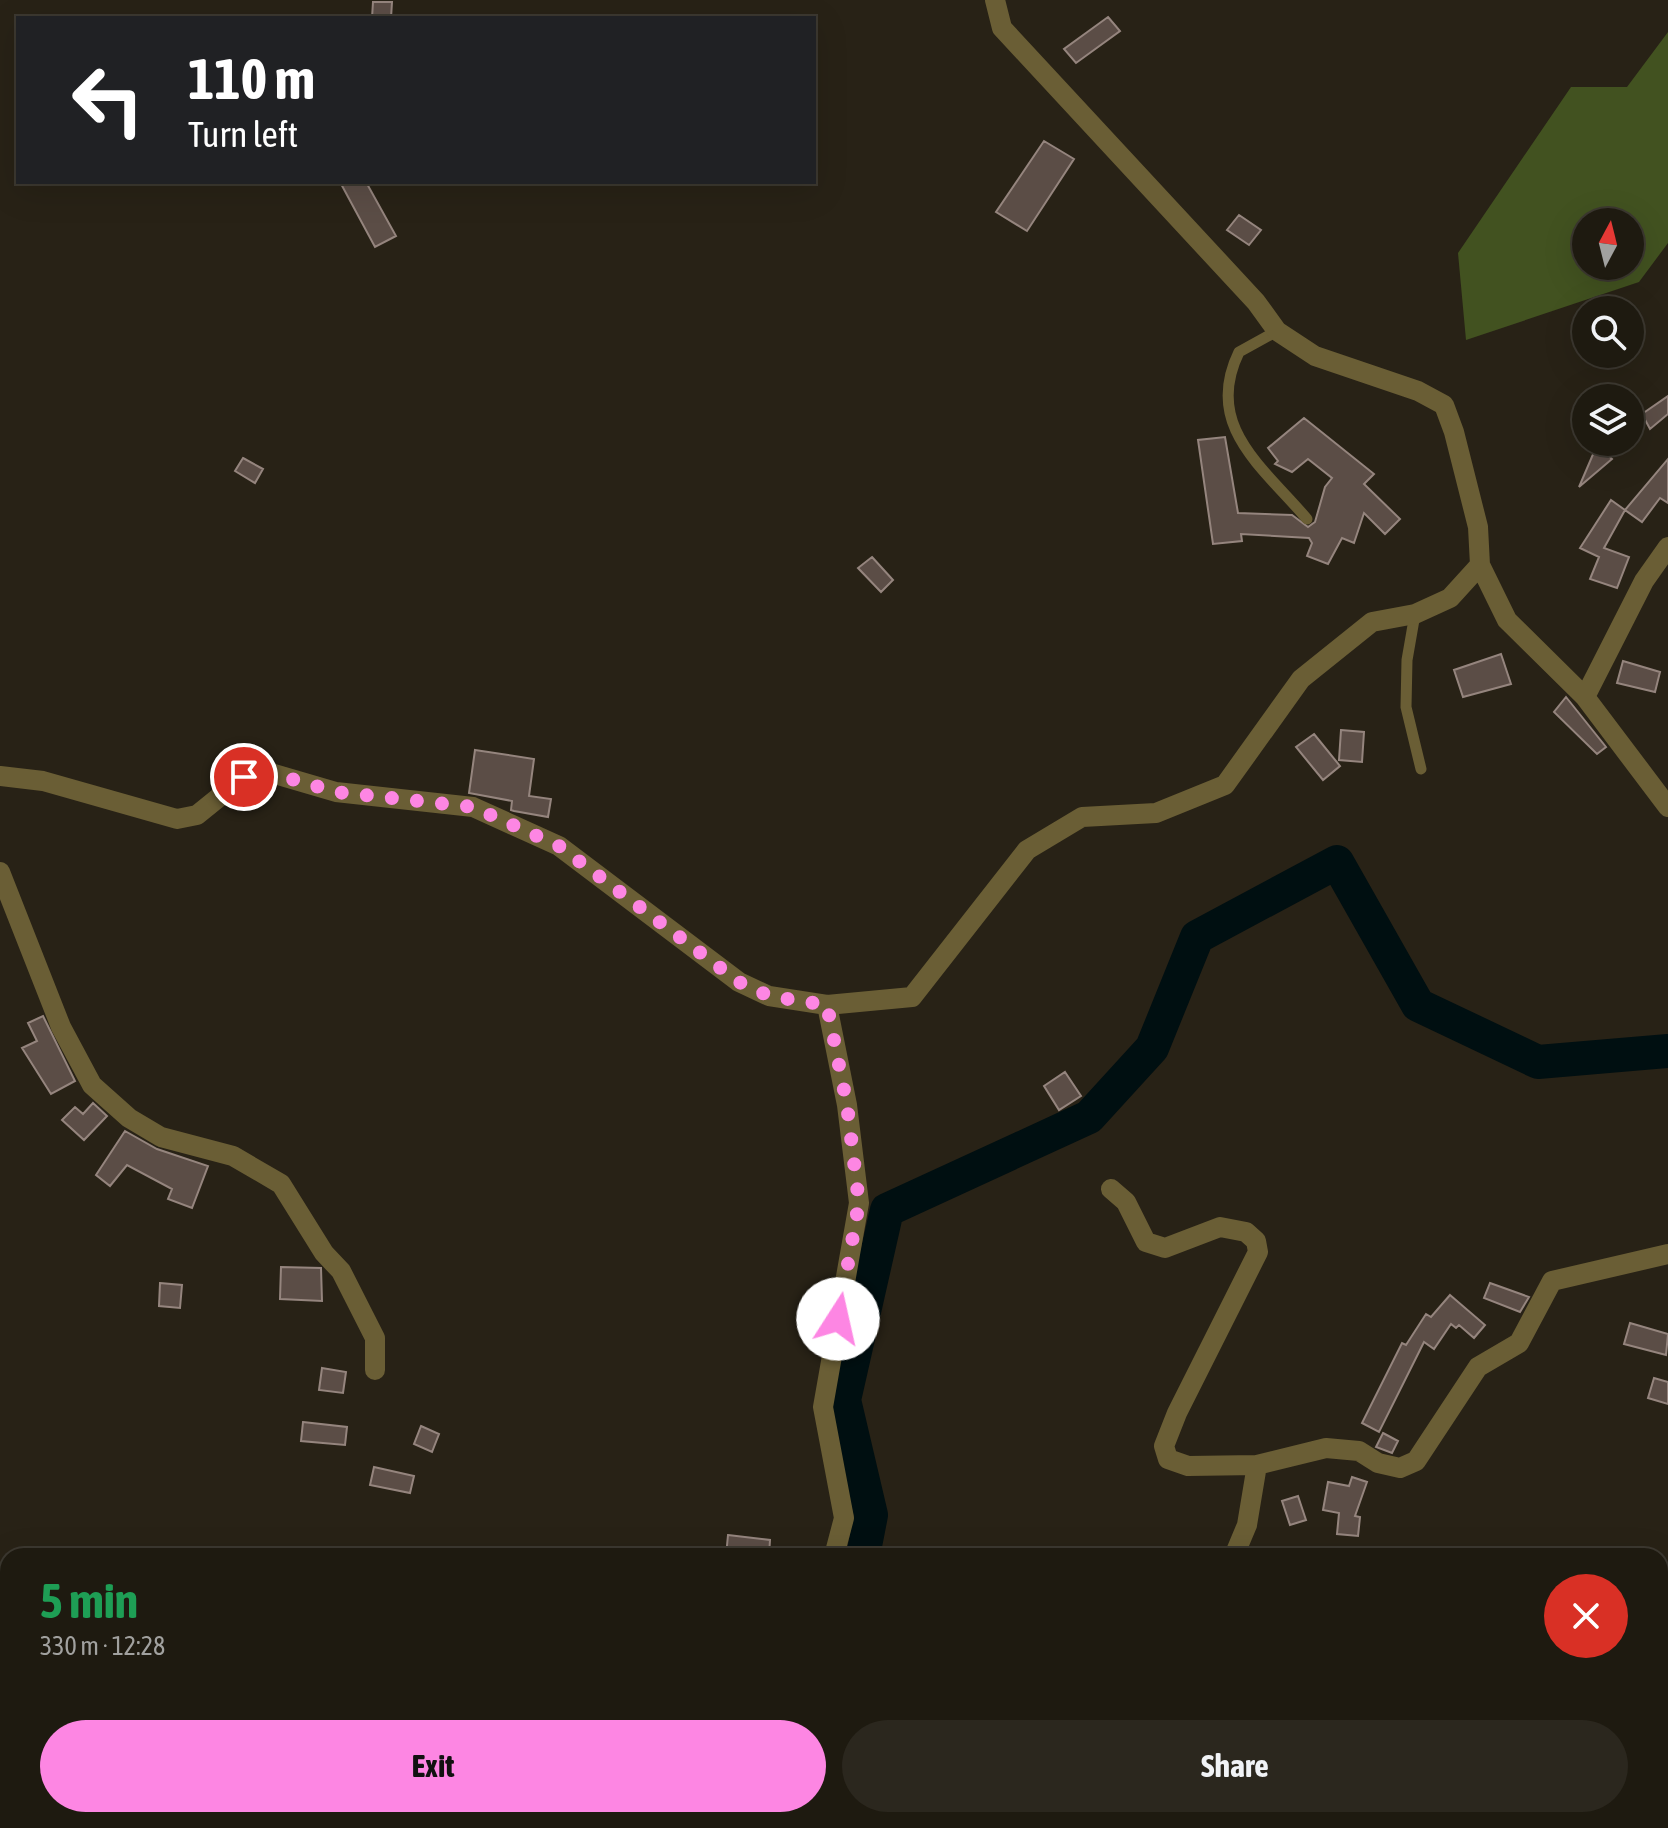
<!DOCTYPE html>
<html lang="en">
<head>
<meta charset="utf-8">
<style>
  body { margin:0; font-family:"Asap Condensed",sans-serif; background:#2b271e; color:#f1f3f6; height:100vh; display:flex; flex-direction:column; font-size:30px; white-space:nowrap }
  * { box-sizing:border-box; margin:0 }
  p { font-size:26px; color:#a1a19f }
  .icon { flex:none; width:44px; height:44px; fill:none; stroke:currentColor; stroke-width:2; stroke-linecap:round; stroke-linejoin:round }
  .map { position:relative; flex:1; overflow:hidden }
  .side { position:absolute; left:0px; top:1548px; width:1668px; height:280px; display:flex; flex-direction:column; background:#1e1a10; border-radius:24px 24px 0 0; box-shadow:0 8px 32px #0002,0 0 0 2px #3c3830 }
  .side>* { flex:none }
  .banner { position:absolute; left:16px; top:16px; width:800px; height:168px; border-radius:0px; box-shadow:0 8px 32px #0002,0 0 0 2px #3c3830; background:#202124; color:#fff; overflow:hidden }
  .needle { width:52px; rotate:7deg }
  .controls { position:absolute; left:1572px; top:208px; display:grid; gap:16px }
  .controls a { display:grid; place-items:center; width:72px; height:72px; border-radius:50%; background:#1e1a10; box-shadow:0 8px 32px #0002,0 0 0 2px #3c3830; font-size:40px }
  .pin { position:absolute; display:grid; place-items:center; width:68px; height:68px; color:#fff; margin:-34px; border:4px solid #fff; border-radius:50%; box-shadow:0 2px 8px #0007 }
  .me { position:absolute; width:88px; margin:-44px; rotate:10deg; stroke-linejoin:round; filter:drop-shadow(0 0 6px #0008) }
  .turn { display:flex; align-items:center; gap:28px; height:168px; padding:0 40px; font-size:36px }
  .turn .icon { width:104px; height:104px; stroke-width:2.5 }
  .turn b { display:block; font-size:56px; line-height:68px }
  .round { display:grid; place-items:center; flex:none; width:84px; height:84px; border-radius:42px; background:#2b271e }
  .summary { display:flex; align-items:center; justify-content:space-between; height:136px; padding:0 40px }
  h1 { font-size:48px; font-weight:700; line-height:60px; color:#1e9e55 }
  .action { display:flex; gap:16px; margin-top:auto; padding:16px 40px }
  .action a { flex:1; height:92px; border-radius:48px; background:#fd86e3; color:#111; font-size:32px; font-weight:700; line-height:92px; text-align:center }
  .action a+a { background:#2b271e; color:#f1f3f6 }
  .map>svg:first-child { display:block }
  .forest { fill:#425220; fill-rule:evenodd }
  .lines { fill:none; stroke-linecap:round; stroke-linejoin:round }
  .river { stroke:#000f11; stroke-width:34 }
  .building { fill:#5b4d46; stroke:#95857e; stroke-width:2 }
  .service { stroke:#6a5e35; stroke-width:11 }
  .minor { stroke:#6a5e35; stroke-width:20 }
  .route { stroke:#fd86e3; stroke-width:14; stroke-dasharray:0 25.2 }
</style>
</head>
<body>
<div class="map">
<svg width="1668" height="1828" viewBox="0 0 1668 1828">
  <rect width="100%" height="100%" fill="#282216"/>
  <path class="forest" d="M1668,32V243L1639,282L1466,340L1458,253L1571,87H1627ZM1586,222H1630V266H1586Z"/>
  <g class="lines">
    <path class="river" d="M863,1556L871,1515L844,1400L887,1210L1089,1117L1152,1048L1197,937L1337,862L1418,1005L1538,1062L1668,1051
      M811,1828L812,1820"/>
  </g>
  <path class="building" d="M373,2H392L391,18H372Z
    M1108,17L1120,31L1076,63L1064,49Z
    M1044,141L1074,159L1027,231L996,212Z
    M340,182H366L396,236L375,247Z
    M1239,215L1261,230L1249,245L1227,230Z
    M1668,396V414L1650,429L1642,414Z
    M1304,418L1374,474L1364,484L1400,519L1385,534L1364,513L1354,543L1342,538L1328,564L1307,556L1312,543L1309,538L1241,534L1242,541L1213,544L1198,440L1225,437L1238,513L1292,515L1308,527L1315,522L1325,487L1332,478L1308,459L1292,472L1275,464L1278,461L1268,448Z
    M1597,445L1612,459L1579,487Z
    M243,458L263,469L255,483L235,471Z
    M1668,459V503L1660,498L1642,522L1625,510Z
    M1611,500L1625,510L1604,548L1629,557L1617,588L1590,579L1599,557L1580,548Z
    M872,557L893,580L881,592L858,568Z
    M1501,654L1511,684L1463,697L1454,670Z
    M1623,661L1660,672L1655,692L1617,683Z
    M1566,697L1606,747L1597,754L1554,712Z
    M1341,730L1364,732L1362,762L1339,760Z
    M1314,734L1340,766L1323,780L1296,747Z
    M475,750L534,759L529,796L551,799L548,817L514,811L511,810L512,801L469,793Z
    M43,1016L75,1081L51,1094L22,1048L37,1041L28,1023Z
    M1065,1072L1081,1096L1059,1110L1044,1086Z
    M93,1103L107,1116L84,1140L62,1120L75,1107L83,1114Z
    M125,1131L157,1149L208,1166L192,1208L168,1199L172,1189L127,1165L110,1186L96,1175Z
    M281,1267L321,1268L322,1301L280,1299Z
    M160,1283L182,1285L180,1308L159,1306Z
    M1490,1283L1529,1297L1520,1312L1484,1298Z
    M1450,1295L1485,1325L1474,1338L1459,1325L1456,1328L1451,1324L1434,1349L1424,1342L1379,1432L1362,1423L1402,1343L1406,1345L1426,1314L1431,1317Z
    M1630,1323L1668,1334L1666,1355L1624,1344Z
    M322,1368L346,1372L343,1393L319,1390Z
    M1654,1378L1668,1382V1404L1648,1398Z
    M303,1422L347,1427L345,1445L301,1441Z
    M421,1426L439,1434L432,1452L414,1444Z
    M1383,1433L1398,1441L1392,1453L1376,1447Z
    M374,1467L414,1476L410,1493L370,1485Z
    M1352,1477L1367,1482L1355,1516L1360,1517L1358,1536L1337,1534L1339,1513L1323,1510L1328,1482L1349,1486Z
    M1298,1496L1306,1520L1290,1525L1282,1501Z
    M728,1535L770,1540L769,1556H726Z"/>
  <g class="lines">
    <path class="service" d="M1277,331L1239,352C1203,426 1263,467 1307,519
      M1415,614L1407,660L1406,707L1421,769
      M469,1820L470,1828
      M656,1828L682,1820"/>
    <path class="minor" d="M995,0L1002,28L1256,302L1277,331L1315,356L1418,391L1444,405L1454,432L1478,527L1480,565L1507,620L1585,697
      M1668,547L1644,581L1585,697L1668,807
      M0,776L43,781L177,819L197,815L244,777L271,773L336,792L473,807L559,846L739,982L769,996L827,1005
      M0,872L61,1027L92,1085L129,1118L161,1137L233,1156L281,1184L324,1253L341,1271L375,1338V1370
      M1111,1189L1126,1202L1146,1242L1165,1248L1220,1227L1246,1232L1256,1241L1258,1252L1177,1413L1164,1446L1168,1459L1188,1466L1257,1465L1326,1448L1359,1451L1378,1463L1400,1468L1416,1461L1478,1367L1519,1343L1552,1281L1668,1254
      M834,1556L844,1518L823,1407L859,1203L847,1105L827,1005L912,997L1027,850L1082,817L1156,813L1225,785L1301,679L1372,622L1415,614L1450,598L1480,565
      M1234,1556L1247,1525L1257,1465
      M772,1828V1820"/>
  </g>
  <g class="lines">
    <path class="route" d="M244,777L271,773L336,792L473,807L559,846L739,982L769,996L827,1005L847,1105L859,1203L838,1319"/>
  </g>
</svg>
<div class="controls">
<a><svg class="needle" viewBox="-14 -14 28 28"><path d="M0-13l5 13h-10z" fill="#e53935"/><path d="M0 13l5-13h-10z" fill="#a1a19f"/></svg></a>
<a><svg class="icon" aria-label="search" viewBox="0 0 24 24"><circle cx="10" cy="10" r="6"/><path d="M15 15l6 6"/></svg></a>
<a><svg class="icon" aria-label="layers" viewBox="0 0 24 24"><path d="M12 4l9 5-9 5-9-5zM3 14l9 5 9-5"/></svg></a>
</div>
<div class="pin" style="left:244px;top:777px;background:#d93025"><svg class="icon" aria-label="arrive" viewBox="0 0 24 24"><path d="M6 21V4h12l-3 4 3 4H6"/></svg></div>
<svg class="me" style="left:838px;top:1319px" viewBox="-20 -20 40 40"><circle r="19" fill="#fff"/><path d="M0-13L10 11 0 6-10 11z" fill="#fd86e3"/></svg>
<div class="banner">
<div class="turn"><svg class="icon" aria-label="left" viewBox="0 0 24 24"><path d="M17 20v-9H6M10 6l-5 5 5 5"/></svg><div><b>110 m</b>Turn left</div></div>
</div>
<section class="side">
<div class="summary"><div><h1>5 min</h1><p>330 m · 12:28</p></div><a class="round" style="background:#d93025;color:#fff"><svg class="icon" aria-label="close" viewBox="0 0 24 24"><path d="M6 6l12 12M18 6L6 18"/></svg></a></div>
<div class="action"><a>Exit</a><a>Share</a></div>
</section>
</div>
</body>
</html>
